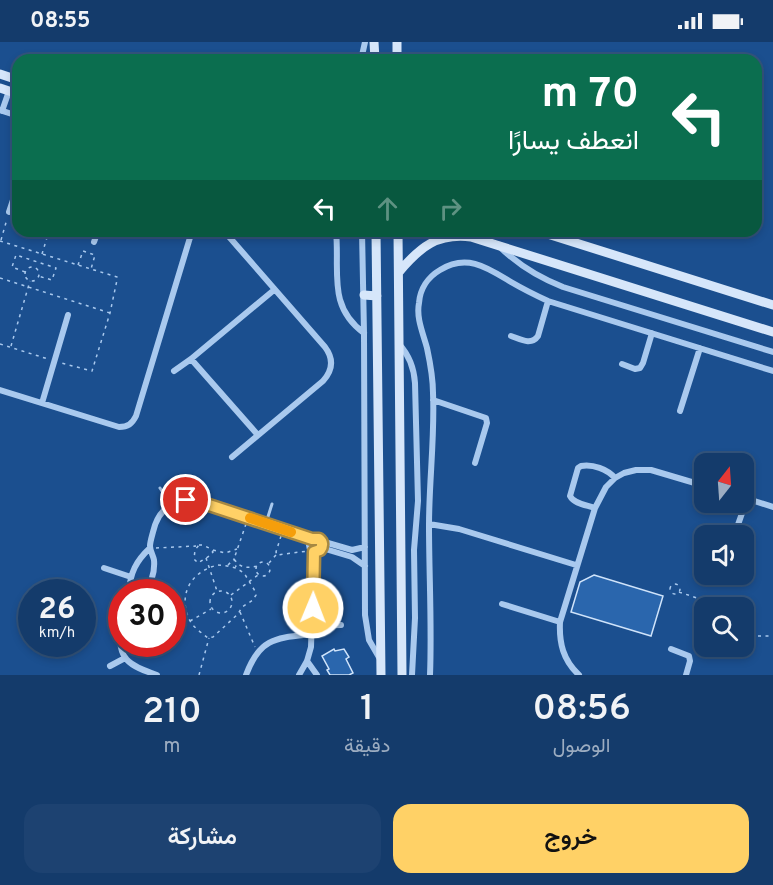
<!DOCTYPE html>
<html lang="ar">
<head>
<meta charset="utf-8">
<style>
  body { margin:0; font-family:Overpass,Vazirmatn,sans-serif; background:#1d4271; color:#f1f3f6; direction:rtl; height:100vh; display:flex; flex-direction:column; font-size:22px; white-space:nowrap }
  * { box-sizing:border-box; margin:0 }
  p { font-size:20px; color:#9dadc1 }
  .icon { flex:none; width:33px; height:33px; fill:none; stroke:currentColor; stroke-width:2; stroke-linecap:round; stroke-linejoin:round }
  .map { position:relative; height:633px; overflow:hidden; direction:ltr }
  .panel { display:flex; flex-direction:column; background:#143b6b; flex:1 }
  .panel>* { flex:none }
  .banner { position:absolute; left:12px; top:12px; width:750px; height:183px; border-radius:18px; box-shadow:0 3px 9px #0003,0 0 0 2px #33557e; direction:rtl; background:#0b6e4f; color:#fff; overflow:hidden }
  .needle { width:39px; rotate:17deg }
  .tools { position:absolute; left:694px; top:411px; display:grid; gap:12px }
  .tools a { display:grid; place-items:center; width:60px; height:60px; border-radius:12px; background:#143b6b; box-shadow:0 3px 9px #0003,0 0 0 2px #33557e; font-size:30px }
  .speed { position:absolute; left:18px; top:537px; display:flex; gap:12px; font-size:30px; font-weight:700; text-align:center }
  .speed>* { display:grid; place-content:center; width:78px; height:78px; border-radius:50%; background:#143b6b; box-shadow:0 3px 9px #0003,0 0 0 2px #33557e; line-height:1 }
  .speed small { font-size:15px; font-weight:400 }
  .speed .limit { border:9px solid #d22; background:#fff; color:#111 }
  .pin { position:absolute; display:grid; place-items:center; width:51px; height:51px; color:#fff; margin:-26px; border:3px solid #fff; border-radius:50%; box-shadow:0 2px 6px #0007 }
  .me { position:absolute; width:66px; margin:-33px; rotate:1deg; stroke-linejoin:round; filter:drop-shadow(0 0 4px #0008) }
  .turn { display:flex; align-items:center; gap:21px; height:126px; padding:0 24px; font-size:27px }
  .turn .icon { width:78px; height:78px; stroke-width:2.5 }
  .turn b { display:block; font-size:42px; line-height:51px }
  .lanes { display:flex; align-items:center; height:57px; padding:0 24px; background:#0003; justify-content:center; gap:30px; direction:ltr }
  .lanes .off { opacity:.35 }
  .eta { display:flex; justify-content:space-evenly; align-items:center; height:102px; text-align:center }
  .eta b { font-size:36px; font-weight:600; line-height:42px }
  .button { display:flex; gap:12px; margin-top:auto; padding:12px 24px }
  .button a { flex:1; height:69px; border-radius:18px; background:#ffd166; color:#111; font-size:24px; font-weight:600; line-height:69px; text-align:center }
  .button a+a { background:#1d4271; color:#f1f3f6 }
  .status { display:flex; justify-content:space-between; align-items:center; height:42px; padding:0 30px; background:#143b6b; direction:ltr }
  .status svg { height:16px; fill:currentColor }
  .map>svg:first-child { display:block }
  .building { fill:#2a66ad; stroke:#cfe3fa; stroke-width:1.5 }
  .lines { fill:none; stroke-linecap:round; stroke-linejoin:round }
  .path { stroke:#a9c9ee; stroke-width:1.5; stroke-dasharray:3 4.5; stroke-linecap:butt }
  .lane { stroke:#a9c9ee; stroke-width:3 }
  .street { stroke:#a9c9ee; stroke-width:6 }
  .secondary { stroke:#d6e6fa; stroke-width:9 }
  .route-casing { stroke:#a68842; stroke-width:15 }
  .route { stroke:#ffd166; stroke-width:10 }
  .slow { stroke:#f59e0b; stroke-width:10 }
</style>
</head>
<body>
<div class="status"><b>08:55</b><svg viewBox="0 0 49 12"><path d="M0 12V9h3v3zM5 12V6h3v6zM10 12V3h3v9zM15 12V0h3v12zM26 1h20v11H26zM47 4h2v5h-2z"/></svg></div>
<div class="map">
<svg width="773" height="633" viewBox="0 0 773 633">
  <rect width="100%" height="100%" fill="#1b4f8f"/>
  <path class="building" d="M594,533L663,554L651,594L571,570L580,540Z
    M334,607L335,609L344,607L349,615L346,617L353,631L349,633H330L327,628L329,627L322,614Z"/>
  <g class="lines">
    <path class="path" d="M1,198L7,177
      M0,199L117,235V238L110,271L92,329L61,321
      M42,212L49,189
      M78,223L83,209L95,213L91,227
      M25 232a7 7 0 1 1 14 0a7 7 0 1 1-14 0Z
      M25,230L12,225L16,213L56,226L52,238L38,234
      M0,236L110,271
      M0,302L48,317
      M11,304L30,239
      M246,482L234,517C241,527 247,526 258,524
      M281,494L276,510L277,513L308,509
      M199,503H203L211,507L213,510L211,513L198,521L194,517L195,508Z
      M156,506L196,504
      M213,508L225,511L237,507
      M206,516L217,549
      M256 527a7 7 0 1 1 14 0a7 7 0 1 1-14 0Z
      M269,521L276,513
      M218,523L227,524L236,526L244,531L255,549L256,553L253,558L242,565L238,572L213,595L208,596C202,591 194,586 190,579C177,553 191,529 218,523Z
      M228,523L234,517L236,525
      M670 547a5 5 0 1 1 10 0a5 5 0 1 1-10 0Z
      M210 560a11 11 0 1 1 22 0a11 11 0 1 1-22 0Z
      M679,550L700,557L714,566
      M231,553L258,533
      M240,570L255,605
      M172,578L177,573L184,561
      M190,579L211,567
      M744,589L756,594H773
      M199,633L209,596"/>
    <path class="lane" d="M160,446L171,463
      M266,481L272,462"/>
    <path class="street" d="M361,18L365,0
      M0,68L18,74
      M2,69L9,49
      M9,170L18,143
      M224,189L325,305C334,317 333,328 323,339L232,415
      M336,189C340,229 327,264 364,291
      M362,189L364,291L365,573L369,598L380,617
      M94,200L98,189
      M502,207C520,224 540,236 563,245L773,310
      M511,294C520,297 531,304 538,294L548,259
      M399,302C409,313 414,326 415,341L418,459L414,508L415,576L412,633
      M191,317L257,392
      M622,322L635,327L640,326L643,321L652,291
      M174,329L191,317L274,248
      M0,348L119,385C128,385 132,382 136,374L192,189
      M433,358L486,376L487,381L475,421
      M42,361L68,273
      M680,369L700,306
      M745,456L773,465
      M595,466C587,463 574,462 570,454L578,426L581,424C593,422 607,427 615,436
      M429,482L459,487L576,523
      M713,491L723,494
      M734,494L753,440L751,436L744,433
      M309 503a7 7 0 1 1 14 0a7 7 0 1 1-14 0Z
      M321,499L352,508L365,505
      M322,506L352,515L365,524
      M104,526L131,535
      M129,550C130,531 136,519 150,506
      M145,550C151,541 155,529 154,518C153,513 150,509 150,504C150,500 152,494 153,490C158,468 172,457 194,458L312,497
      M502,562L560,580
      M313,584L341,583
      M122,585C115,617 130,624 157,633
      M671,607L689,614L690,619L686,633
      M307,619L317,633
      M110,624L125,616
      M246,633C260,595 277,596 313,592
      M299,633L307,619L311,605L314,510
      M430,633C432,583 429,533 429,483C429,439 435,394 433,351C433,335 430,320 427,306C423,291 416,276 419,261C420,247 428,235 440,228C467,211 488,226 511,240C523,247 535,253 548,259L773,329
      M579,633C563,618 559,601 560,580L595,466L606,445L615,436L624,431L636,428H651L705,444"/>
    <path class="secondary" d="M374,0L375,18
      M397,0V18
      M0,32L18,38
      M0,46L18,52
      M376,189L381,633
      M398,189L402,633
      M538,189L773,263
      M399,230C420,205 437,191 471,195L773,290
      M364,253L377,254"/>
  </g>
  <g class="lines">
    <defs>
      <path id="route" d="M186,458H194L312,497H319C323,500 323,504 320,508L314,510L313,566"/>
    </defs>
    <use href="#route" class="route-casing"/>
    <use href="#route" class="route"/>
    <path class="slow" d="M250,476L291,490"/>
  </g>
</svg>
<div class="tools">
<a><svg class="needle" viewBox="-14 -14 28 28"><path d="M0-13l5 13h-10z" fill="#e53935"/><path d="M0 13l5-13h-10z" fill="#9dadc1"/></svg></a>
<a><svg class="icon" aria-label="sound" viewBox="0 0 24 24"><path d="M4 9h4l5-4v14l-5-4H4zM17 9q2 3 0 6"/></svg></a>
<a><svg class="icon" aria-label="search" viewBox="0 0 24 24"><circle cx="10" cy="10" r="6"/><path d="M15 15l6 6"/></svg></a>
</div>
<div class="speed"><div>26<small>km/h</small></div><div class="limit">30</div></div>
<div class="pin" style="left:186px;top:458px;background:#d93025"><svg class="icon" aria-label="arrive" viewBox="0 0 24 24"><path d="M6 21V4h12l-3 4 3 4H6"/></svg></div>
<svg class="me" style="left:313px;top:566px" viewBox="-20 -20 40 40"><circle r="17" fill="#ffd166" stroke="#fff" stroke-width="3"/><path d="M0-11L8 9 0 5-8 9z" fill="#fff"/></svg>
<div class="banner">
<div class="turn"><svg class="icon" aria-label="left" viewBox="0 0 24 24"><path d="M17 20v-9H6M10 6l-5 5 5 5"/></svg><div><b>70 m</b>انعطف يسارًا</div></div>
<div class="lanes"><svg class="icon" aria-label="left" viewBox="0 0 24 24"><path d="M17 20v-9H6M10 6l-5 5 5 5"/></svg><svg class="icon off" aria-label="ahead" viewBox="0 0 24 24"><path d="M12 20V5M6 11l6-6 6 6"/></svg><svg class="icon off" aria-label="right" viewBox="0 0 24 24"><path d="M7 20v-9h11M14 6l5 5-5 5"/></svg></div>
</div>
</div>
<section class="panel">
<div class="eta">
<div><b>08:56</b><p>الوصول</p></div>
<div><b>1</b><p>دقيقة</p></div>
<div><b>210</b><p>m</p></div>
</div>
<div class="button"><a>خروج</a><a>مشاركة</a></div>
</section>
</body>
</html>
